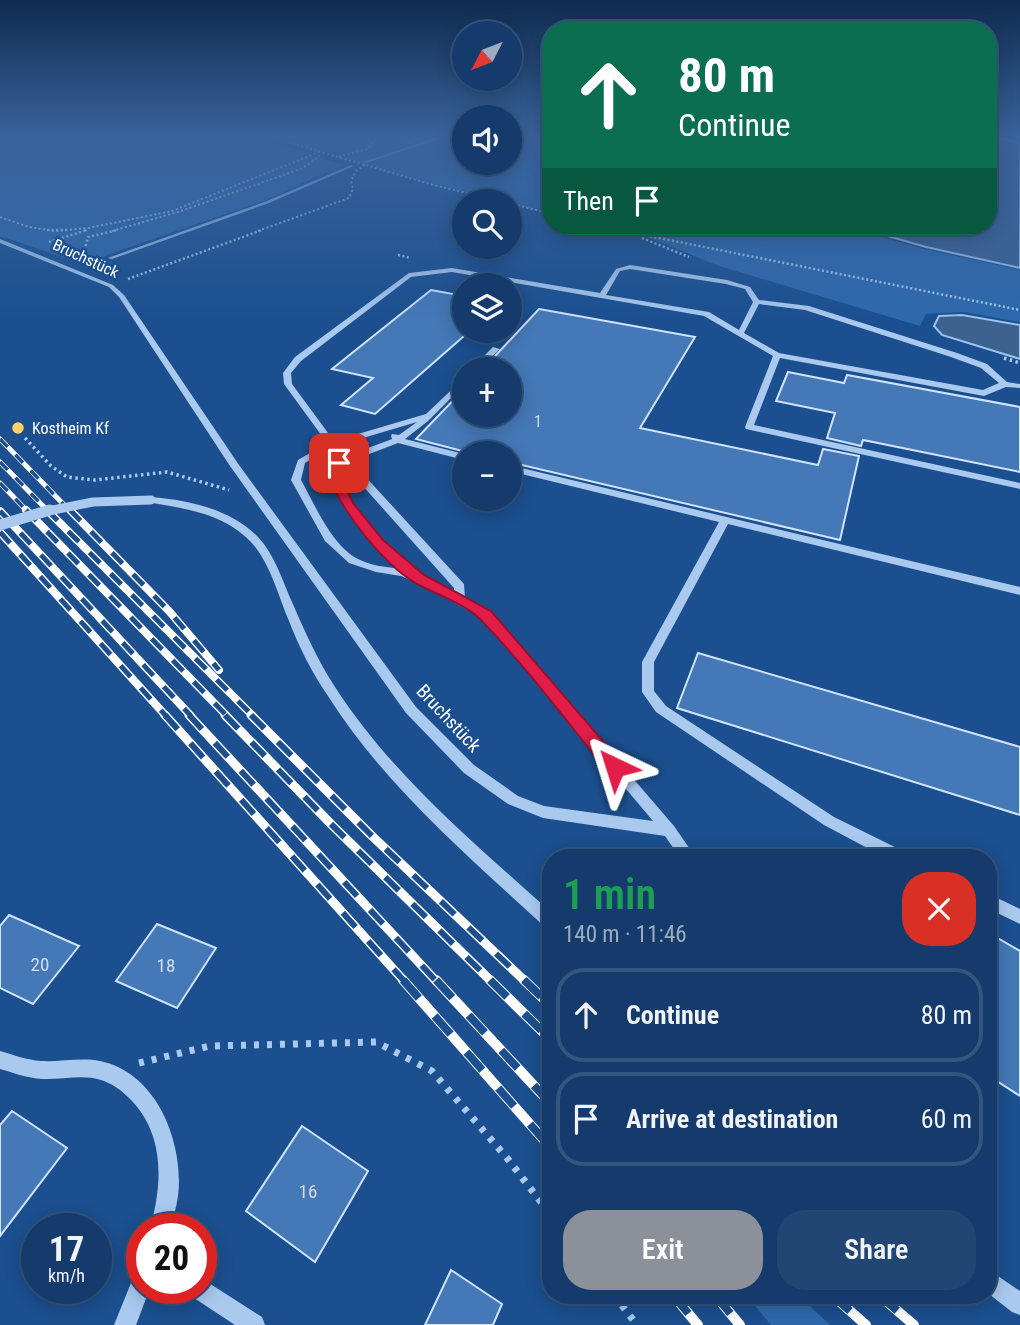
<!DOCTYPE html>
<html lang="en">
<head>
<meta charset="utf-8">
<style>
  body { margin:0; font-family:"Roboto Condensed",sans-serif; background:#214673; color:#f1f3f6; height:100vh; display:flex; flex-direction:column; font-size:26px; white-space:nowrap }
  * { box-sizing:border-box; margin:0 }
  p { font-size:23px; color:#9dadc1 }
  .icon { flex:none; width:38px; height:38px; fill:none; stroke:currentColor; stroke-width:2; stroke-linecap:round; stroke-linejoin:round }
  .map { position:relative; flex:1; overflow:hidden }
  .side { position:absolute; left:542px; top:849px; width:455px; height:455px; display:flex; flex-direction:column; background:#143b6b; border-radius:28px; box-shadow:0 4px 18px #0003,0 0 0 2px #33557e }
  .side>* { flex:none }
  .banner { position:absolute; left:542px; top:21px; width:455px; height:214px; border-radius:28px; box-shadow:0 4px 18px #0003,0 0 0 2px #33557e; background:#0b6e4f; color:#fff; overflow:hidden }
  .needle { width:46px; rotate:228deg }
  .buttons { position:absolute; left:452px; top:21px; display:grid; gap:14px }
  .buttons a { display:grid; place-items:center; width:70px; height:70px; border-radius:50%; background:#143b6b; box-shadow:0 4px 18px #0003,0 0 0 2px #33557e; font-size:35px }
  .speed { position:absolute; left:21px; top:1213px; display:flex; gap:14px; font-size:35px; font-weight:700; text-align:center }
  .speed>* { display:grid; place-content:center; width:91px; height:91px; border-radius:50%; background:#143b6b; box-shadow:0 4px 18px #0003,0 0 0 2px #33557e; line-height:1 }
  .speed small { font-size:18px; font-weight:400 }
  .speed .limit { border:10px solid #d22; background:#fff; color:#111 }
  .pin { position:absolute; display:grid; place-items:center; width:60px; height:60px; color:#fff; margin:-30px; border-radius:14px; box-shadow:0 4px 10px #0006 }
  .me { position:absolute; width:77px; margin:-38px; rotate:319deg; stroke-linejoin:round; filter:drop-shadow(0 0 5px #0008) }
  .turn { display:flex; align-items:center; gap:24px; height:147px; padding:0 21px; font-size:32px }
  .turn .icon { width:91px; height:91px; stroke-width:2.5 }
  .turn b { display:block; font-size:49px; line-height:60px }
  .then { display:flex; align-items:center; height:66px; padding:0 21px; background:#0003; gap:14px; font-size:26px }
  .round { display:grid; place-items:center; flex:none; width:74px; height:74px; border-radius:28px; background:#214673 }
  .overview { display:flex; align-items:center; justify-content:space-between; height:119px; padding:0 21px }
  h1 { font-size:42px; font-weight:600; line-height:52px; color:#1e9e55 }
  .cta { display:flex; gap:14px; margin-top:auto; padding:14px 21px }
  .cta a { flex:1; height:80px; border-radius:28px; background:#8c9099; color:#fff; font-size:28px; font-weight:600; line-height:80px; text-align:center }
  .cta a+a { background:#214673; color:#f1f3f6 }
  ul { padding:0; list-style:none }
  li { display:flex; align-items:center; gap:21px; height:94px; margin:0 14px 10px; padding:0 7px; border:4px solid #33557e; border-radius:28px }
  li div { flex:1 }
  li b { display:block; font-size:26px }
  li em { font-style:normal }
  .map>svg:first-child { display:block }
  .green { fill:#2e69ad }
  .water { fill:#3c6290; stroke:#9cc4f0; stroke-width:2 }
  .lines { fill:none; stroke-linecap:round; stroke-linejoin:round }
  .stream { fill:#9cc4f0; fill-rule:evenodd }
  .building { fill:#4478b7; stroke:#cfe3fa; stroke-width:2 }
  .path-far3 { stroke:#a9c9ee; stroke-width:2; stroke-dasharray:2 2.5; stroke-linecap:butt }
  .path-far2 { stroke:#a9c9ee; stroke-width:2.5; stroke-dasharray:2 2.5; stroke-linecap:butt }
  .path-far1 { stroke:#a9c9ee; stroke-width:3.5; stroke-dasharray:2.5 3.5; stroke-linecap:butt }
  .path { stroke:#a9c9ee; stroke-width:7; stroke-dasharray:5 8; stroke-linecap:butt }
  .minor { fill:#a9c9ee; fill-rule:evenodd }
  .rail-far3-casing { stroke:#fff; stroke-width:5 }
  .rail-far2-casing { stroke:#fff; stroke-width:8 }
  .rail-far1-casing { stroke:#fff; stroke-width:9 }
  .rail-casing { stroke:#fff; stroke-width:10 }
  .rail-far3 { stroke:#1b4f8f; stroke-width:3.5; stroke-dasharray:11; stroke-linecap:butt }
  .rail-far2 { stroke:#1b4f8f; stroke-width:5; stroke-dasharray:15; stroke-linecap:butt }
  .rail-far1 { stroke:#1b4f8f; stroke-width:6; stroke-dasharray:19; stroke-linecap:butt }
  .rail { stroke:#1b4f8f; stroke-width:8; stroke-dasharray:24; stroke-linecap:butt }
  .minor-bridge-far1 { stroke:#a9c9ee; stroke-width:9 }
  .minor-bridge { stroke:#a9c9ee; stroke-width:11 }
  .route { fill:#e11d48; stroke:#92132f; stroke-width:2 }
  .poi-dot { fill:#ffd166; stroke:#1b4f8f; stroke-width:2.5 }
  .labels { text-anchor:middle; stroke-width:5; stroke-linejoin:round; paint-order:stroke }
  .far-street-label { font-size:16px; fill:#fff; stroke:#1b4f8f }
  .number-label { font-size:16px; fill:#d0dded }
  .far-poi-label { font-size:16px; fill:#fff; stroke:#1b4f8f; text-anchor:start }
  .street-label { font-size:19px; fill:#fff; stroke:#1b4f8f }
  .near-number-label { font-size:19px; fill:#d0dded }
</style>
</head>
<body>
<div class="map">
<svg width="1020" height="1325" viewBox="0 0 1020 1325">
  <rect width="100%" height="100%" fill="#1b4f8f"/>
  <path class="green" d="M0,136H249L343,165L263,201L107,255L89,266L0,236Z
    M267,136H464V163H509V136H543L551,139V214L509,203V201L433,185Z
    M606,226H845L924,249L1020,270V322L964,312L926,314L920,326L719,266L635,232Z
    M746,1295H798L830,1325H771Z"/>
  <path class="water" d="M989,136L1020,143V268L926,247L853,226H989Z
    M962,315L1020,325V359L942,335L934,326L939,316Z"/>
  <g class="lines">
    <path class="stream" d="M442,136H448L366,163L363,162Z
      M351,165L354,166L269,203L112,259L108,258L267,201Z"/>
  </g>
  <path class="building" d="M431,290L464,296V336L375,414L341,405L373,378L332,369Z
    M539,309L695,337L640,428L818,465L823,449L859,456L840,540L509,462V453H470L416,439L464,389V415H509V369H483Z
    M788,372L844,383L847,375L1020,407V472L863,440L861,446L827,438L835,413L776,401Z
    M698,653L1020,747V815L677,708Z
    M9,915L79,946L33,1004L0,988V926Z
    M157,924L216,948L177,1008L116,981Z
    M989,933L1020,951V1096L989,1076Z
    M12,1111L67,1148L0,1236V1125Z
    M302,1126L368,1171L315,1262L246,1211Z
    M451,1270L502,1304L493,1325H425Z"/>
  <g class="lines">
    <path class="path-far3" d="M267,136L433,185L500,201
      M397,136L416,146
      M339,157L367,149L380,136
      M509,203L551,214
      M0,217L29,227L55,231L88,228L172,211L319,152
      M600,226L627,231
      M85,231L88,228
      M112,231L181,211L303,168L323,153
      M258,231L349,198L353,189L351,180L357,170L365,165"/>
    <path class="path-far2" d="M47,230H69
      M619,230L1020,310
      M642,238L689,257
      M49,242L87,230
      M398,255L411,258
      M82,259L88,237L118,230
      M128,279L262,230"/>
    <path class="path-far1" d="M1004,358L1020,363
      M25,438L51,466L67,477L95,480L167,472L229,490"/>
    <path class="path" d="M139,1063L210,1046L376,1042L432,1071L507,1158L551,1215
      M614,1295L637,1325"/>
    <path class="minor" d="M0,239L113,285L124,295L239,465L416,707L474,765L518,796L544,806L653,821L481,617L415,582L401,576L376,572L349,563L325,541L291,480L298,460L327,443L284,384L283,373L295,357L409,273L452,268L600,293L616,269L630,265L727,280L750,287L759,300L809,306L957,353L987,364L1007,382L1020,384V388L1006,387L984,396L780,358L754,425L1020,483V489L746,429L745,427L773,356L704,316L452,272L411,277L301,361L291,373L292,384L334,441L426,414L464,378V385L428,421L405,439L464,454V460L398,443L351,461L464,584L465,598L489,611L674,826L696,858H680L665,836L543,818L508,804L464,773L406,713L230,466L119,297L109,287L0,243ZM630,269L726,284L745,289L753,302L739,330L709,312L606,295L620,271ZM759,304L805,310L951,357L981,368L999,383L983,390L779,353L744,333ZM417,422L399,435L392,434L391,436L392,439L387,441L343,457L329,474C345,512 371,542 401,569C387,567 371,566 358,559C332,546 315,505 301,480L305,463L329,448ZM345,466L454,588V593L418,575L381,538L353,503L339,474Z
      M493,347L500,349L479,369H471Z
      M509,465L1020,587V595L728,524L654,662V691L666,706L834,817L907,853L909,858H886L824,825L656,712L642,692V662L719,522L509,471Z
      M151,497C188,500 231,509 258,537C275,555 282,580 292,602C305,632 318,661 335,687C392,775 474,843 551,912V929L545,927C468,856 385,786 328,696C312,673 299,647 289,621C278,595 270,562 250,541C221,512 184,509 148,502L146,500Z
      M989,894L1020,909V924L989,909Z
      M0,1051C14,1055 27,1060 41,1061C61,1062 81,1057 100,1061C153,1072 179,1132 179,1181C179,1198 175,1213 170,1228H150C163,1183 165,1132 128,1097C121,1090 111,1083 101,1080C83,1074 61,1080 42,1079C27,1078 14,1073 0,1069Z
      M142,1269V1288H150L136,1325H114L135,1273Z
      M989,1270L1020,1291V1315L1012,1312L989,1294Z
      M201,1278L262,1317L265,1325H235L191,1296L188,1288H201Z"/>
    <defs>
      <path id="rail-far3" d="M0,439L71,512
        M0,462L49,512
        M0,483L28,512"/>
      <path id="rail-far2" d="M26,510L227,716
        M47,510L253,716
        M70,510L169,611L219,670
        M0,511L191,716
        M0,532L166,716"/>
      <path id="rail-far1" d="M165,715L405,982
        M189,715L437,982
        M225,715L331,824L492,982
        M251,715L371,835L526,982"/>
      <path id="rail" d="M403,980L551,1148
        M436,980L551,1104
        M490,980L551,1040
        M524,980L551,1006
        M673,1295L698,1325
        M715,1295L740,1325
        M832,1295L866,1325
        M879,1295L914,1325"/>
    </defs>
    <use href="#rail-far3" class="rail-far3-casing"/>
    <use href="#rail-far2" class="rail-far2-casing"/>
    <use href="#rail-far1" class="rail-far1-casing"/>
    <use href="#rail" class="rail-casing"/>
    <use href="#rail-far3" class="rail-far3"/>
    <use href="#rail-far2" class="rail-far2"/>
    <use href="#rail-far1" class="rail-far1"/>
    <use href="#rail" class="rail"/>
    <path class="minor-bridge-far1" d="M43,512L93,502L151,500"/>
    <path class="minor-bridge" d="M0,525L50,510"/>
  </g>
  <linearGradient id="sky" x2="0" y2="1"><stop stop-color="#0f2b4f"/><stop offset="0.42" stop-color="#39639b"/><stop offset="1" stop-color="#39639b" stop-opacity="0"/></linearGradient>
  <rect width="1020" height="322" fill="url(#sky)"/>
  <path class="route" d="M339,460L345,463L340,474L353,503L383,540L424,575L491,611L621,762L624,767L621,772L615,775L608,772C567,722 527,668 482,621C469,606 436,594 417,584C383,564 341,511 328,474L335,461Z"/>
  <circle class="poi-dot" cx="18" cy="428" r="7"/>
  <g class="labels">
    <g class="far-street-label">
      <text transform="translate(86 258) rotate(25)" y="6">Bruchstück</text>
    </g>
    <g class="number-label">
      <text x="538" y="427">1</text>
    </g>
    <g class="far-poi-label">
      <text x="32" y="434">Kostheim Kf</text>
    </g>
    <g class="street-label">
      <text transform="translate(449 718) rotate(47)" y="7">Bruchstück</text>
    </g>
    <g class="near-number-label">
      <text x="40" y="971">20</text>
      <text x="166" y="972">18</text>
      <text x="308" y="1198">16</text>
    </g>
  </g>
</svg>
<div class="buttons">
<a><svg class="needle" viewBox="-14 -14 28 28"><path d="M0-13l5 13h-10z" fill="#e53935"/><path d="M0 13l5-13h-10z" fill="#9dadc1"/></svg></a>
<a><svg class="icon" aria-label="sound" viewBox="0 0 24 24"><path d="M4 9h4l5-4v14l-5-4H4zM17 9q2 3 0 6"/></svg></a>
<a><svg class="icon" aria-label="search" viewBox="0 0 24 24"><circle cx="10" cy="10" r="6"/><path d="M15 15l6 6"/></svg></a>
<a><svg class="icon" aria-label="layers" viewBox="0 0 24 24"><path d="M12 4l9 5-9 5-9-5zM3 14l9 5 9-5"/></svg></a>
<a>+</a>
<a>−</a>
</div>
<div class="speed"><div>17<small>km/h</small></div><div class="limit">20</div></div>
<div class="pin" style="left:339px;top:463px;background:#d93025"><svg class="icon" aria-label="arrive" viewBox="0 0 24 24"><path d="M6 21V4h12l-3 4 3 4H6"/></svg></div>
<svg class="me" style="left:615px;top:767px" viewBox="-20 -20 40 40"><path d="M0-17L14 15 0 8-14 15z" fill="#e11d48" stroke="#fff" stroke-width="4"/></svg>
<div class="banner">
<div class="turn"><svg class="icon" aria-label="ahead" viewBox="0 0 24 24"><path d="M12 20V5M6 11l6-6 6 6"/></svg><div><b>80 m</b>Continue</div></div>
<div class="then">Then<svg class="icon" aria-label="arrive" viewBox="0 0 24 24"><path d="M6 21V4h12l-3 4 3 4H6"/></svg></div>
</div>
<section class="side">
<div class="overview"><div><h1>1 min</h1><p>140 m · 11:46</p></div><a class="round" style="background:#d93025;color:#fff"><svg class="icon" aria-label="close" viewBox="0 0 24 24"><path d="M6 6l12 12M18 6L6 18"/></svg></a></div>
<ul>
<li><svg class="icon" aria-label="ahead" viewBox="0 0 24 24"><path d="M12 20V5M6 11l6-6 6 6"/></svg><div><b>Continue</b></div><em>80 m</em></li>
<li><svg class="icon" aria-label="arrive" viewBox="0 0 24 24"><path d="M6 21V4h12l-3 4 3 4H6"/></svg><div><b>Arrive at destination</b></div><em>60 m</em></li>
</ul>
<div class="cta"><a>Exit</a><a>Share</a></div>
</section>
</div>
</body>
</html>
